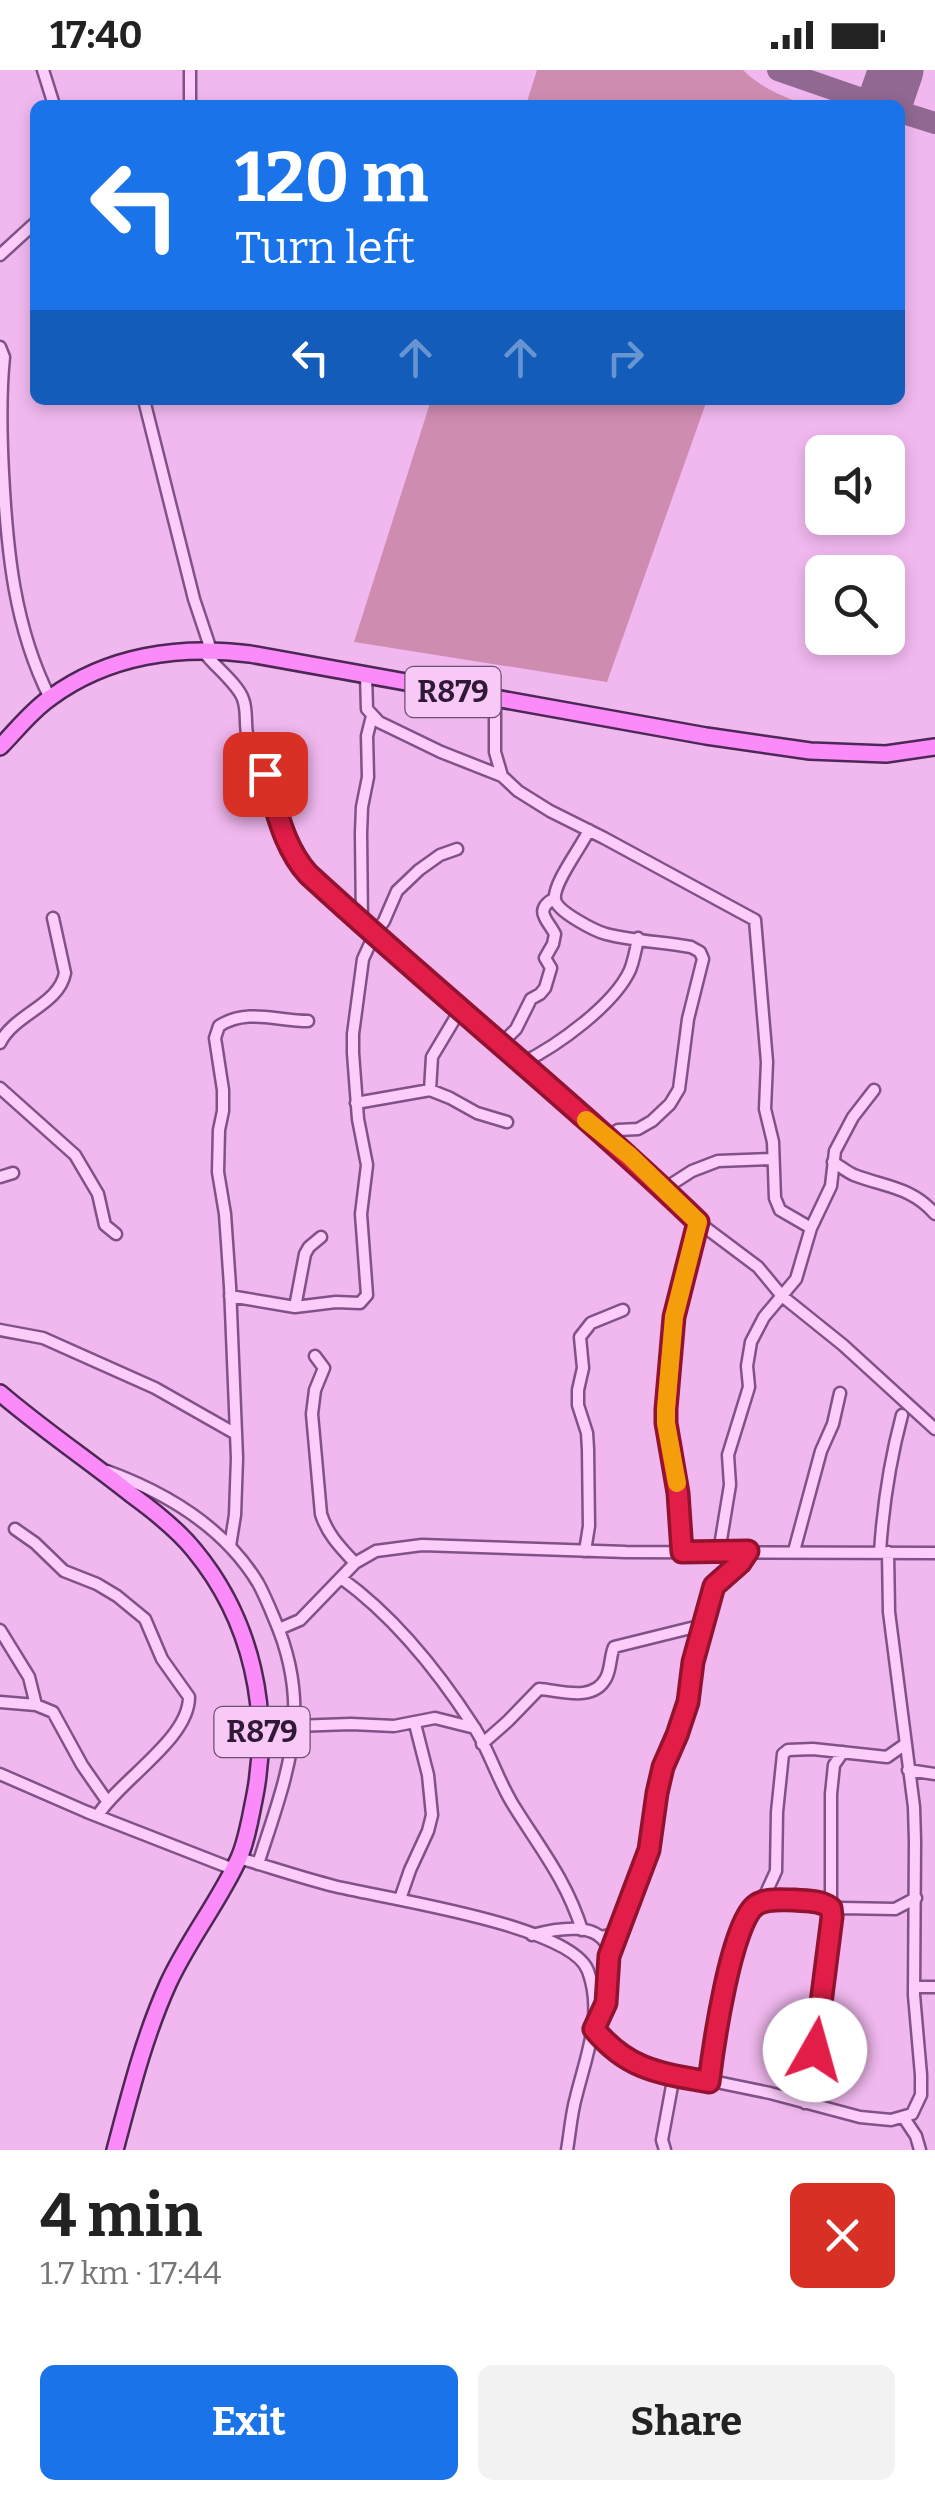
<!DOCTYPE html>
<html lang="en">
<head>
<meta charset="utf-8">
<style>
  body { margin:0; font-family:Bitter,serif; background:#f2f2f2; color:#222; height:100vh; display:flex; flex-direction:column; font-size:38px; white-space:nowrap }
  * { box-sizing:border-box; margin:0 }
  p { font-size:32px; color:#767676 }
  .icon { flex:none; width:55px; height:55px; fill:none; stroke:currentColor; stroke-width:2; stroke-linecap:round; stroke-linejoin:round }
  .map { position:relative; height:2080px; overflow:hidden }
  .sheet { display:flex; flex-direction:column; background:#fff; flex:1 }
  .sheet>* { flex:none }
  .banner { position:absolute; left:30px; top:30px; width:875px; height:305px; border-radius:15px; box-shadow:0 5px 15px #0003; background:#1a73e8; color:#fff; overflow:hidden }
  .tools { position:absolute; left:805px; top:365px; display:grid; gap:20px }
  .tools a { display:grid; place-items:center; width:100px; height:100px; border-radius:15px; background:#fff; box-shadow:0 5px 15px #0003; font-size:50px }
  .pin { position:absolute; display:grid; place-items:center; width:85px; height:85px; color:#fff; margin:-42px; border-radius:20px; box-shadow:0 5px 15px #0006 }
  .me { position:absolute; width:110px; margin:-55px; rotate:7deg; stroke-linejoin:round; filter:drop-shadow(0 0 8px #0008) }
  .turn { display:flex; align-items:center; gap:35px; height:210px; padding:0 40px; font-size:45px }
  .turn .icon { width:130px; height:130px; stroke-width:2.5 }
  .turn b { display:block; font-size:70px; line-height:85px }
  .lanes { display:flex; align-items:center; height:95px; padding:0 40px; background:#0003; justify-content:center; gap:50px; direction:ltr }
  .lanes .off { opacity:.35 }
  .round { display:grid; place-items:center; flex:none; width:105px; height:105px; border-radius:15px; background:#f2f2f2 }
  .headline { display:flex; align-items:center; justify-content:space-between; height:170px; padding:0 40px }
  h1 { font-size:60px; font-weight:700; line-height:75px }
  .action { display:flex; gap:20px; margin-top:auto; padding:20px 40px }
  .action a { flex:1; height:115px; border-radius:15px; background:#1a73e8; color:#fff; font-size:40px; font-weight:700; line-height:115px; text-align:center }
  .action a+a { background:#f2f2f2; color:#222 }
  .status { display:flex; justify-content:space-between; align-items:center; height:70px; padding:0 50px; background:#fff; direction:ltr }
  .status svg { height:28px; fill:currentColor }
  .map>svg:first-child { display:block }
  .green { fill:#cf8cb1 }
  .lines { fill:none; stroke-linecap:round; stroke-linejoin:round }
  .taxiway { stroke:#906892; stroke-width:22 }
  .runway { stroke:#906892; stroke-width:55 }
  .minor-casing { stroke:#815288; stroke-width:15 }
  .primary-casing { stroke:#4c2855; stroke-width:20 }
  .minor { stroke:#fcccfa; stroke-width:10 }
  .primary { stroke:#fa8bf8; stroke-width:15 }
  .route-casing { stroke:#92132f; stroke-width:25 }
  .route { stroke:#e11d48; stroke-width:18 }
  .slow { stroke:#f59e0b; stroke-width:18 }
  .labels { text-anchor:middle; stroke-width:8; stroke-linejoin:round; paint-order:stroke }
  .shield { fill:#f8c8f6; stroke:#6c4e70; stroke-width:2.5 }
  .shield-label { font-size:30px; font-weight:bold; fill:#301936 }
</style>
</head>
<body>
<div class="status"><b>17:40</b><svg viewBox="0 0 49 12"><path d="M0 12V9h3v3zM5 12V6h3v6zM10 12V3h3v9zM15 12V0h3v12zM26 1h20v11H26zM47 4h2v5h-2z"/></svg></div>
<div class="map">
<svg width="935" height="2080" viewBox="0 0 935 2080">
  <rect width="100%" height="100%" fill="#f1b8ef"/>
  <path class="green" d="M537,0H743C761,18 782,26 805,35H526Z
    M431,330H707L607,612L354,572Z"/>
  <g class="lines">
    <path class="taxiway" d="M778,0L879,35
      M900,42L935,53"/>
    <path class="runway" d="M884,35L896,0"/>
    <defs>
      <path id="minor" d="M43,0L54,35
        M190,0V35
        M0,185L35,153
        M0,277L4,287C0,325 1,364 3,403C7,480 14,557 50,628
        M144,330L194,529L211,580
        M203,581C214,596 238,614 243,629C248,642 244,655 248,668C252,681 260,692 265,704C278,740 282,776 309,804L414,900L630,1086L698,1152L758,1197L782,1226L843,1275L935,1359
        M366,605L367,639L379,652L441,682L502,706
        M495,629V682L502,706L518,721L550,741L604,768L755,850L767,992L765,1039L773,1072L775,1128L780,1140L811,1158
        M589,760C582,776 552,814 555,830C558,842 595,861 606,864C633,871 663,872 691,877L700,882L703,889L688,949L679,1019L670,1034L652,1051L638,1059L618,1060L607,1067
        M362,854L361,763L362,737L368,707L367,666L372,646
        M0,973C14,944 59,935 65,903L53,848
        M500,975L516,959L531,929L540,924L545,918L551,898L545,888L553,874L555,864C547,849 533,840 555,828
        M522,993C557,976 614,935 630,900C634,890 636,879 638,868
        M0,1018L75,1085L98,1124L105,1155L116,1164
        M430,1020L432,987L460,940
        M356,1033L430,1020L450,1028L477,1043L507,1052
        M833,1092C840,1096 847,1102 854,1105C885,1117 912,1117 935,1144
        M0,1107L13,1103
        M664,1119L692,1101L718,1091L772,1089
        M230,1226L295,1237L336,1232L360,1233L367,1225L361,1144L367,1095L358,1049L353,983V964L363,889L374,865L384,851L397,821L419,800L440,785L457,779
        M295,1237L305,1184L309,1177L321,1167
        M0,1260L43,1268L155,1318L236,1364
        M315,1286L324,1298L315,1320L312,1344L321,1444C327,1464 341,1478 355,1493
        M107,1401C167,1423 224,1457 258,1513C264,1524 269,1536 274,1548C288,1580 296,1617 294,1652C292,1698 272,1750 258,1794
        M15,1459L35,1473L64,1501L97,1514L117,1526L145,1549L162,1589L189,1627C189,1669 121,1709 98,1745
        M230,1476L235,1445L237,1388L230,1216L225,1144L218,1102L219,1060L223,1041V1020L215,968L219,956C247,938 277,951 308,951
        M585,1481L589,1456L588,1379L587,1363L578,1335V1320L583,1298L580,1267L591,1253L623,1240
        M794,1481L821,1381L833,1354L840,1323
        M682,1482L678,1423L666,1353V1339L673,1247L698,1152
        M719,1482L730,1415L728,1385L749,1317L747,1296L751,1272L764,1247L796,1209L811,1158L831,1116L835,1081L853,1047L874,1020
        M880,1482C883,1436 890,1390 902,1345
        M341,1508C395,1547 438,1601 474,1657C489,1680 497,1708 512,1733C539,1777 566,1809 582,1860
        M279,1559L300,1550L355,1493L376,1481L422,1475L626,1482L935,1483
        M0,1560L29,1607L36,1635
        M0,1632L36,1635L53,1642L82,1695L107,1731
        M294,1656L351,1654L394,1656L435,1648L475,1658
        M482,1674L508,1651L539,1619C559,1620 593,1633 606,1608C611,1599 610,1586 614,1577L703,1555
        M908,1700L935,1704
        M0,1704L87,1742L233,1799
        M239,1788C270,1797 302,1808 334,1816C382,1828 572,1855 588,1901C604,1944 586,1986 576,2027C571,2045 570,2063 567,2080
        M400,1829L410,1800L428,1761L432,1745L428,1705L415,1654
        M759,1833L779,1830L820,1832L826,1834L832,1841L830,1877L805,2033
        M831,1838V1724L834,1695L843,1682
        M833,1846L841,1838L895,1839L916,1828
        M532,1865C555,1859 602,1849 609,1882C611,1893 608,1903 607,1914C605,1932 603,1943 594,1959L620,1985L644,1997L770,2023L860,2047L891,2050L912,2044L921,2025V2005L914,1925L915,1771L914,1737L889,1542L888,1482
        M601,1867L617,1863L646,1793L663,1697L677,1665L688,1632L693,1592L714,1517L740,1493L748,1481
        M914,1917H935
        M709,2012L717,1958L741,1855L747,1844L766,1823L776,1801L777,1742L783,1684L788,1680L813,1679L887,1687L904,1675
        M904,2048L916,2066L920,2080
        M665,2080L662,2070L674,2005"/>
      <path id="primary" d="M0,677C16,661 31,641 50,628C108,585 180,575 250,584L706,666L810,681L886,684L935,677
        M0,1323C42,1359 88,1390 132,1425C154,1441 177,1459 194,1480C252,1550 272,1642 254,1730C250,1749 247,1770 239,1788C219,1832 188,1870 168,1914C144,1967 130,2024 115,2080"/>
    </defs>
    <use href="#minor" class="minor-casing"/>
    <use href="#primary" class="primary-casing"/>
    <use href="#minor" class="minor"/>
    <use href="#primary" class="primary"/>
  </g>
  <g class="lines">
    <defs>
      <path id="route" d="M265,704C277,740 283,776 308,804C436,922 572,1031 698,1152L674,1247L666,1339V1353L678,1423L682,1482L748,1481L740,1493L714,1516L693,1592L688,1632L677,1665L663,1697L657,1723L649,1780L609,1886L606,1933L594,1959C628,2000 659,2003 709,2012C713,1979 731,1852 756,1835C766,1828 782,1830 794,1830C807,1831 820,1830 831,1838L832,1847L815,1980"/>
    </defs>
    <use href="#route" class="route-casing"/>
    <use href="#route" class="route"/>
    <path class="slow" d="M586,1050L630,1086L698,1152L674,1247L666,1339V1353L677,1413"/>
  </g>
  <g class="labels">
    <g class="shield">
      <rect x="405.5" y="597" width="95" height="50" rx="8"/>
      <rect x="214.5" y="1637" width="95" height="50" rx="8"/>
    </g>
    <g class="shield-label">
      <text x="453" y="632">R879</text>
      <text x="262" y="1672">R879</text>
    </g>
  </g>
</svg>
<div class="tools">
<a><svg class="icon" aria-label="sound" viewBox="0 0 24 24"><path d="M4 9h4l5-4v14l-5-4H4zM17 9q2 3 0 6"/></svg></a>
<a><svg class="icon" aria-label="search" viewBox="0 0 24 24"><circle cx="10" cy="10" r="6"/><path d="M15 15l6 6"/></svg></a>
</div>
<div class="pin" style="left:265px;top:704px;background:#d93025"><svg class="icon" aria-label="arrive" viewBox="0 0 24 24"><path d="M6 21V4h12l-3 4 3 4H6"/></svg></div>
<svg class="me" style="left:815px;top:1980px" viewBox="-20 -20 40 40"><circle r="19" fill="#fff"/><path d="M0-13L10 11 0 6-10 11z" fill="#e11d48"/></svg>
<div class="banner">
<div class="turn"><svg class="icon" aria-label="left" viewBox="0 0 24 24"><path d="M17 20v-9H6M10 6l-5 5 5 5"/></svg><div><b>120 m</b>Turn left</div></div>
<div class="lanes"><svg class="icon" aria-label="left" viewBox="0 0 24 24"><path d="M17 20v-9H6M10 6l-5 5 5 5"/></svg><svg class="icon off" aria-label="ahead" viewBox="0 0 24 24"><path d="M12 20V5M6 11l6-6 6 6"/></svg><svg class="icon off" aria-label="ahead" viewBox="0 0 24 24"><path d="M12 20V5M6 11l6-6 6 6"/></svg><svg class="icon off" aria-label="right" viewBox="0 0 24 24"><path d="M7 20v-9h11M14 6l5 5-5 5"/></svg></div>
</div>
</div>
<section class="sheet">
<div class="headline"><div><h1>4 min</h1><p>1.7 km · 17:44</p></div><a class="round" style="background:#d93025;color:#fff"><svg class="icon" aria-label="close" viewBox="0 0 24 24"><path d="M6 6l12 12M18 6L6 18"/></svg></a></div>
<div class="action"><a>Exit</a><a>Share</a></div>
</section>
</body>
</html>
